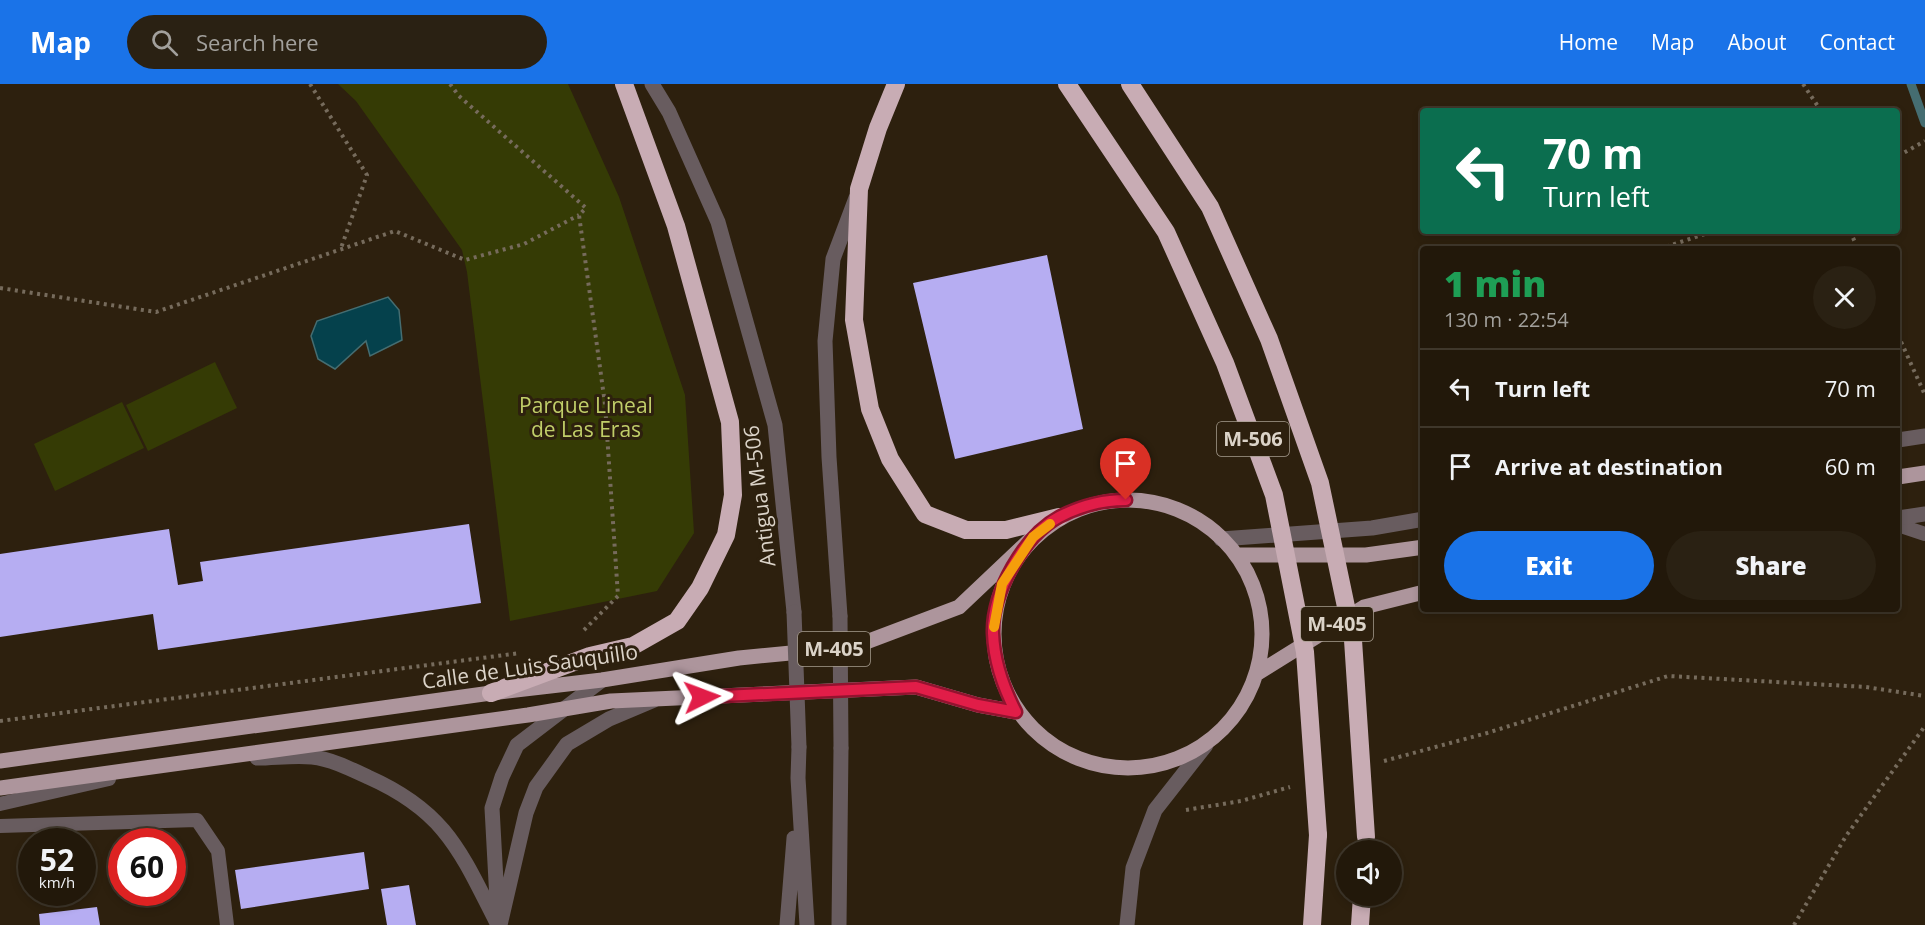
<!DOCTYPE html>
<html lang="en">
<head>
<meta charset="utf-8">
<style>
  body { margin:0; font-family:"Open Sans",sans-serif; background:#2a2113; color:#f1f3f6; height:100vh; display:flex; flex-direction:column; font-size:22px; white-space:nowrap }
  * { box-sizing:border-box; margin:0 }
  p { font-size:20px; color:#a2a09c }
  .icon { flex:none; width:33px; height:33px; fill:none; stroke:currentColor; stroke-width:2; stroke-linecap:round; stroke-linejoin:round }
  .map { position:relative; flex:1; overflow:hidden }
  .side { position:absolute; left:1420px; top:162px; width:480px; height:366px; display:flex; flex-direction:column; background:#22180a; border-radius:6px; box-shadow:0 3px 9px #0003,0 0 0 2px #3f372b }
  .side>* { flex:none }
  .guide { position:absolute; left:1420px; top:24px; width:480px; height:126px; border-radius:6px; box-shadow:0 3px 9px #0003,0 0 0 2px #3f372b; background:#0b6e4f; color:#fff; overflow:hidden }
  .buttons { position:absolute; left:1336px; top:756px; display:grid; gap:12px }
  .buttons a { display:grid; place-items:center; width:66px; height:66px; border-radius:50%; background:#22180a; box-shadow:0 3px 9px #0003,0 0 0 2px #3f372b; font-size:30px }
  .speed { position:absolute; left:18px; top:744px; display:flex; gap:12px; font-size:30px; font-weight:700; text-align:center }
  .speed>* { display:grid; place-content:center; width:78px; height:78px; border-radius:50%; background:#22180a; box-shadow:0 3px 9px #0003,0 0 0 2px #3f372b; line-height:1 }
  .speed small { font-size:15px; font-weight:400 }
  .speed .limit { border:9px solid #d22; background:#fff; color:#111 }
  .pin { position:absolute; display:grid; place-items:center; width:51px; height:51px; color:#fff; margin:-62px -26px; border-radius:50% 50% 50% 0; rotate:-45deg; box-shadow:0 0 6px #0007 }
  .pin .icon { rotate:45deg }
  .me { position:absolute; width:66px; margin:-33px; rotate:87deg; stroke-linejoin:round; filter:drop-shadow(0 0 4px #0008) }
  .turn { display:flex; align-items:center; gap:21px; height:126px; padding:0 24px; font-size:27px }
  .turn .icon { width:78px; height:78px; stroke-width:2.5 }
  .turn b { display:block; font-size:42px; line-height:51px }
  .round { display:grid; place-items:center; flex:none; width:63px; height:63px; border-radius:32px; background:#2a2113 }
  .headline { display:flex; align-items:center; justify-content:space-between; height:102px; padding:0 24px }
  h1 { font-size:36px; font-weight:800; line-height:45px; color:#1e9e55 }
  .action { display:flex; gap:12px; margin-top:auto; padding:12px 24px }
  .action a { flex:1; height:69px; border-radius:36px; background:#1a73e8; color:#fff; font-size:24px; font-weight:800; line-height:69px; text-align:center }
  .action a+a { background:#2a2113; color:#f1f3f6 }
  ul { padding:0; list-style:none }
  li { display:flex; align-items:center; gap:18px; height:78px; padding:0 24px; border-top:2px solid #3f372b }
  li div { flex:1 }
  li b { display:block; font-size:22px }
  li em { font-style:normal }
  header { display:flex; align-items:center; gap:36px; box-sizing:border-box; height:84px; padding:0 30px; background:#1a73e8; color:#fff }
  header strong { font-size:28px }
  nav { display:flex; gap:33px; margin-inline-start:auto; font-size:21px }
  .search { width:420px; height:54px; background:#2a2113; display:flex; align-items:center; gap:15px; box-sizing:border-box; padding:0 21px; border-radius:33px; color:#a2a09c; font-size:22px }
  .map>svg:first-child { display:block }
  .green { fill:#353b05 }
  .water { fill:#05414c; stroke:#456d71; stroke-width:1.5 }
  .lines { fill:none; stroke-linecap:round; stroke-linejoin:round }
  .stream { stroke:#456d71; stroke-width:9 }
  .building { fill:#b6adf2 }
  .path { stroke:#766b5c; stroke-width:4; stroke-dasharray:3 4.5; stroke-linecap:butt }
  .service { stroke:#685c5f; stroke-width:14 }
  .minor { stroke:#685c5f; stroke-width:15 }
  .tertiary { stroke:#685c5f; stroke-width:15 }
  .primary { stroke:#ad959c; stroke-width:15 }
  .motorway { stroke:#c8acb4; stroke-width:18 }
  .tertiary-bridge { stroke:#685c5f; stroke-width:15 }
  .motorway-bridge { stroke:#c8acb4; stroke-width:18 }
  .route-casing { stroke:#92132f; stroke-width:15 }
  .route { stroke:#e11d48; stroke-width:10 }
  .slow { stroke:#f59e0b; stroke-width:10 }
  .labels { text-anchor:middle; stroke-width:6; stroke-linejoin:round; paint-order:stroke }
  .shield { fill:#2d200e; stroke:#a79d90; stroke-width:1.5 }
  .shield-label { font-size:20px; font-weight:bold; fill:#dbd3c8 }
  .park-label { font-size:21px; fill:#c1ce69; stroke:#2d200e }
  .street-label { font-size:21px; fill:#dbd3c8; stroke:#2d200e }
</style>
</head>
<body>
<header>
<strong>Map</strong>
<div class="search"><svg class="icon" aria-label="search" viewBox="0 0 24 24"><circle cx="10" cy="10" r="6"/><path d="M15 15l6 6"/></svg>Search here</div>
<nav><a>Home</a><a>Map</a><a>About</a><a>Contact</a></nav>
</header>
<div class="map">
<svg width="1925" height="841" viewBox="0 0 1925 841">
  <rect width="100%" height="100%" fill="#2d200e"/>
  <path class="green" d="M338,0H568L619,113L685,311L694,449L657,507L510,537L467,188L462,166L356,17Z
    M215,278L237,324L148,367L126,321Z
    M122,318L144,364L55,407L34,360Z"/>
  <path class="water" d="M388,213L399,226L402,256L370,272L366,257L335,285L318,275L311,252L317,237Z"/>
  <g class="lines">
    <path class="stream" d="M1911,0L1925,39"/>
  </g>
  <path class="building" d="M1047,171L1083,345L955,375L913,199Z
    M469,440L481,519L158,566L153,530L0,553V470L169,445L178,501L203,497L200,478Z
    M364,768L369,805L241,825L235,786Z
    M409,801L416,841H387L381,805Z
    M97,823L100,841H40L39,830Z"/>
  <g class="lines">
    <path class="path" d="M310,0L367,91L341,164
      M450,0L459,12L586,124L579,131L605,320L618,512L583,547
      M1803,0L1821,27
      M1898,72L1925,57
      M1850,147L1858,165
      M1659,165L1714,147
      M0,204L156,228L395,147L465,176L524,160L579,131
      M1898,251L1925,311
      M1424,323L1421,330L1424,350
      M0,637L520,569
      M1384,677L1487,649L1668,592L1866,603L1925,612
      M1186,726L1241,717L1290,703
      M1794,841L1846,752L1925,642"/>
    <path class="service" d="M1898,441L1925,450
      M0,720L109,695
      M0,742L197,736L218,767L227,841"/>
    <path class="minor" d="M1898,356L1925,352
      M1898,434L1925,430
      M1221,455L1372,444L1424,435"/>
    <path class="tertiary" d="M652,0L669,28L718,138L775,341L794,528
      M840,532L829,373L825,257L833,175L856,114
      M799,663L798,694L807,841
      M257,674C275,674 294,671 312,673C331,675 351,685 368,693C447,728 461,769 498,841
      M498,834L492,724L502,693L517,661L602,596
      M500,841L526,729L536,703L567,660L609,635L654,616
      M787,841L794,754
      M839,841L841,664
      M1127,841L1133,784L1155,726L1206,661"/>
    <path class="primary" d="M1898,393L1925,389
      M994 550a134 134 0 1 1 268 0a134 134 0 1 1-268 0Z
      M1238,471H1366L1424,463
      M1258,589L1364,523L1424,508
      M0,677L491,609L602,596L739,574L853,563L959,523L1033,453
      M0,704L528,631L611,617L916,603L978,621L1016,628"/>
    <path class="motorway" d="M896,0L878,44L859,105L854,236L870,325L890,375L925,430L966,446H1006L1059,433
      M491,609L590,572L633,562L677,537L700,504L726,451L733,411L730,338L676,142L624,0
      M1312,841L1318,751
      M1360,841L1362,812"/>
    <path class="tertiary-bridge" d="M794,528L799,663
      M840,532L841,664"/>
    <path class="motorway-bridge" d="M1067,0L1166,148L1225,279L1274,411L1305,568L1318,751
      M1130,0L1210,123L1269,255L1320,399L1353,556L1366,753"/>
  </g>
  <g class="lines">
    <defs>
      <path id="route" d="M702,613L916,603L978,621L1016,628C1003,603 994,577 993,549C992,508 1024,452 1059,433C1080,422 1103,416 1126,416"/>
    </defs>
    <use href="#route" class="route-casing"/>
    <use href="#route" class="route"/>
    <path class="slow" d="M994,543L1002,500L1033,453L1050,440"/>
  </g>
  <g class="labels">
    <g class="shield">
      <rect x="1217" y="338" width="72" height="34" rx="4.5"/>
      <rect x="1301" y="523" width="72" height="34" rx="4.5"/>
      <rect x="798" y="548" width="72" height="34" rx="4.5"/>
    </g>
    <g class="shield-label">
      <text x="1253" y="362">M-506</text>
      <text x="1337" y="547">M-405</text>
      <text x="834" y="572">M-405</text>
    </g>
    <g class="park-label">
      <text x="586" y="329">Parque Lineal<tspan x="586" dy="24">de Las Eras</tspan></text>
    </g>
    <g class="street-label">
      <text transform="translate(760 412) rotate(-97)" y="7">Antigua M-506</text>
      <text transform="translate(530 583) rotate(-8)" y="7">Calle de Luis Sauquillo</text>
    </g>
  </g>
</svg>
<div class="buttons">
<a><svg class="icon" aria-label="sound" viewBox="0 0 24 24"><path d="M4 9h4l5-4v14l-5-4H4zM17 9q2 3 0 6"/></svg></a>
</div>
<div class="speed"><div>52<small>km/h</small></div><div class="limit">60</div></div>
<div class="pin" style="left:1126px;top:416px;background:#d93025"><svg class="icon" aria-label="arrive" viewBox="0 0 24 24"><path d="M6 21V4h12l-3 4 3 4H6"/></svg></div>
<svg class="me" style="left:702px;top:613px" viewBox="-20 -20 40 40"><path d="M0-17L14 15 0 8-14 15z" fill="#e11d48" stroke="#fff" stroke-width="4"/></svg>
<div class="guide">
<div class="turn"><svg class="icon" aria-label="left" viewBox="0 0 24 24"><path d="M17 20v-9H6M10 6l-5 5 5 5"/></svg><div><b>70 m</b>Turn left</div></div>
</div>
<section class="side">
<div class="headline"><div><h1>1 min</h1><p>130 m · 22:54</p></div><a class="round"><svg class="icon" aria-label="close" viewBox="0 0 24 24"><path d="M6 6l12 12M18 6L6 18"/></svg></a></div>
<ul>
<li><svg class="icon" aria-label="left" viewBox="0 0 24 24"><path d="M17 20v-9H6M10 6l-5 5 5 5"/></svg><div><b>Turn left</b></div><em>70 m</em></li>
<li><svg class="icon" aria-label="arrive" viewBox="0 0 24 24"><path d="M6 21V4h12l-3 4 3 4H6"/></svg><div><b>Arrive at destination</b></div><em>60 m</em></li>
</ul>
<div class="action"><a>Exit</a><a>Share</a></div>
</section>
</div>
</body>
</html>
